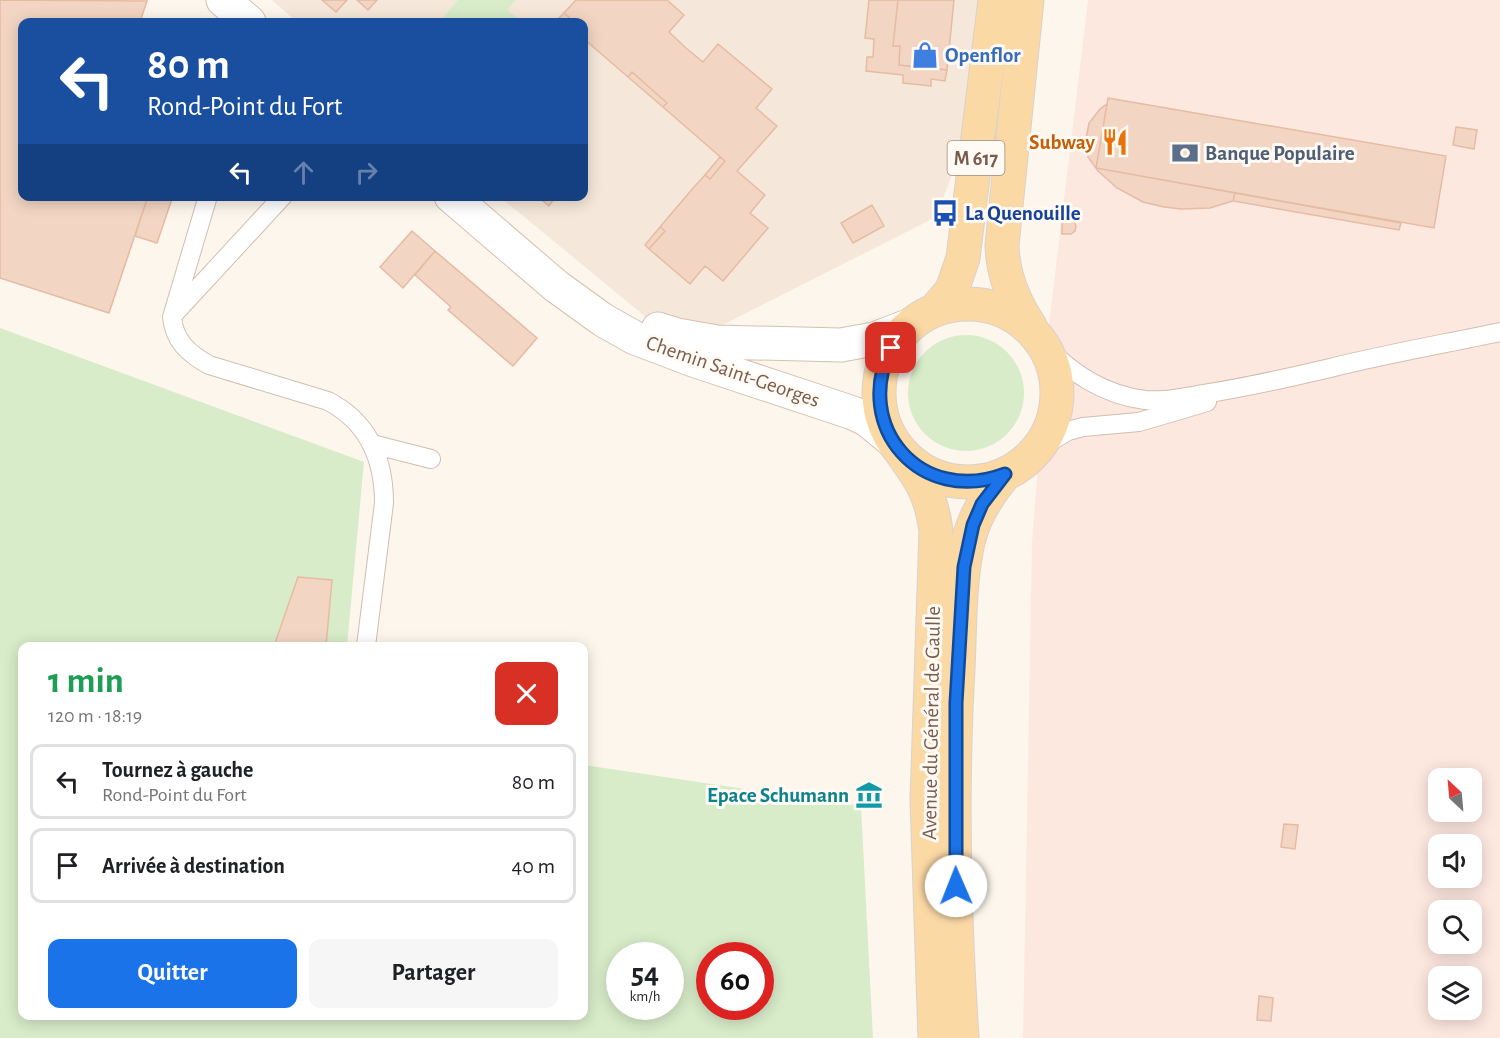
<!DOCTYPE html>
<html lang="fr">
<head>
<meta charset="utf-8">
<style>
  body { margin:0; font-family:"Alegreya Sans",sans-serif; background:#f6f6f6; color:#202124; height:100vh; display:flex; flex-direction:column; font-size:22px; white-space:nowrap }
  * { box-sizing:border-box; margin:0 }
  p { font-size:20px; color:#757577 }
  .icon { flex:none; width:33px; height:33px; fill:none; stroke:currentColor; stroke-width:2; stroke-linecap:round; stroke-linejoin:round }
  .map { position:relative; flex:1; overflow:hidden }
  .details { position:absolute; left:18px; top:642px; width:570px; height:378px; display:flex; flex-direction:column; background:#fff; border-radius:12px; box-shadow:0 3px 15px #0003 }
  .details>* { flex:none }
  .guide { position:absolute; left:18px; top:18px; width:570px; height:183px; border-radius:12px; box-shadow:0 3px 15px #0003; background:#1a4fa0; color:#fff; overflow:hidden }
  .needle { width:39px; rotate:334deg }
  .buttons { position:absolute; left:1428px; top:768px; display:grid; gap:12px }
  .buttons a { display:grid; place-items:center; width:54px; height:54px; border-radius:12px; background:#fff; box-shadow:0 3px 15px #0003; font-size:30px }
  .speed { position:absolute; left:606px; top:942px; display:flex; gap:12px; font-size:30px; font-weight:700; text-align:center }
  .speed>* { display:grid; place-content:center; width:78px; height:78px; border-radius:50%; background:#fff; box-shadow:0 3px 15px #0003; line-height:1 }
  .speed small { font-size:15px; font-weight:400 }
  .speed .limit { border:9px solid #d22; background:#fff; color:#111 }
  .pin { position:absolute; display:grid; place-items:center; width:51px; height:51px; color:#fff; margin:-26px; border-radius:12px; box-shadow:0 3px 9px #0006 }
  .me { position:absolute; width:66px; margin:-33px; rotate:359deg; stroke-linejoin:round; filter:drop-shadow(0 0 4px #0008) }
  .turn { display:flex; align-items:center; gap:21px; height:126px; padding:0 30px; font-size:27px }
  .turn .icon { width:78px; height:78px; stroke-width:2.5 }
  .turn b { display:block; font-size:42px; line-height:51px }
  .lanes { display:flex; align-items:center; height:57px; padding:0 30px; background:#0003; justify-content:center; gap:30px; direction:ltr }
  .lanes .off { opacity:.35 }
  .round { display:grid; place-items:center; flex:none; width:63px; height:63px; border-radius:12px; background:#f6f6f6 }
  .head { display:flex; align-items:center; justify-content:space-between; height:102px; padding:0 30px }
  h1 { font-size:36px; font-weight:600; line-height:45px; color:#1e9e55 }
  .primary-button { display:flex; gap:12px; margin-top:auto; padding:12px 30px }
  .primary-button a { flex:1; height:69px; border-radius:12px; background:#1a73e8; color:#fff; font-size:24px; font-weight:600; line-height:69px; text-align:center }
  .primary-button a+a { background:#f6f6f6; color:#202124 }
  ul { padding:0; list-style:none }
  li { display:flex; align-items:center; gap:18px; height:75px; margin:0 12px 9px; padding:0 18px; border:3px solid #e0e0e0; border-radius:12px }
  li div { flex:1 }
  li b { display:block; font-size:22px }
  li em { font-style:normal }
  .map>svg:first-child { display:block }
  .residential { fill:#f5e8da }
  .commercial { fill:#fde8e0; fill-rule:evenodd }
  .green { fill:#d8ecc9; fill-rule:evenodd }
  .building { fill:#f3d5c3; stroke:#e6bba3; stroke-width:1.5 }
  .lines { fill:none; stroke-linecap:round; stroke-linejoin:round }
  .lane-casing { stroke:#d1beb0; stroke-width:20 }
  .secondary-casing { stroke:#d6c0b0; stroke-width:35 }
  .primary-casing { stroke:#dad1cd; stroke-width:35 }
  .lane { stroke:#fff; stroke-width:18 }
  .secondary { stroke:#fff; stroke-width:33 }
  .primary { stroke:#fbd9a5; stroke-width:33 }
  .route-casing { stroke:#114b97; stroke-width:15 }
  .route { stroke:#1a73e8; stroke-width:10 }
  .labels { text-anchor:middle; stroke-width:6; stroke-linejoin:round; paint-order:stroke }
  .shield { fill:#fffaf3; stroke:#a28b7f; stroke-width:1.5 }
  .shield-label { font-size:20px; font-weight:bold; fill:#7a5c4d }
  .shop-label { font-size:21px; font-weight:bold; fill:#366cbe; stroke:#fffaf3; text-anchor:start }
  .food-label { font-size:21px; font-weight:bold; fill:#c56008; stroke:#fffaf3; text-anchor:end }
  .service-label { font-size:21px; font-weight:bold; fill:#4e5e75; stroke:#fffaf3; text-anchor:start }
  .transit-label { font-size:21px; font-weight:bold; fill:#164399; stroke:#fffaf3; text-anchor:start }
  .street-label { font-size:21px; fill:#7a5c4d; stroke:#fffaf3 }
  .culture-label { font-size:21px; font-weight:bold; fill:#0d838f; stroke:#fffaf3; text-anchor:end }
</style>
</head>
<body>
<div class="map">
<svg width="1500" height="1038" viewBox="0 0 1500 1038">
  <rect width="100%" height="100%" fill="#fdf6ec"/>
  <path class="residential" d="M272,0H1018L936,217L681,346L500,197L584,196V22H297Z"/>
  <path class="commercial" d="M1088,0H1500V1038H1023L1032,543L1049,324ZM1438,778H1472V812H1438ZM1438,844H1472V878H1438ZM1438,910H1472V944H1438ZM1438,976H1472V1010H1438Z"/>
  <path class="green" d="M458,0H516L507,10L523,22H439Z
    M0,328L364,462L347,646H22V1016H584V765L861,806L873,1038H0ZM620,956H670V1006H620ZM710,956H760V1006H710Z
    M908 393a58 58 0 1 1 116 0a58 58 0 1 1-116 0Z"/>
  <path class="building" d="M0,0L147,1L140,22H22V196H148L109,313L0,278Z
    M322,0H347L336,12Z
    M357,0H377L368,10Z
    M576,0H667L684,15L669,32L686,48L703,62L718,44L772,89L756,108L777,126L737,171L765,195L750,213L768,228L723,281L705,266L690,284L649,249L665,231L660,227L694,187L705,175L710,179L725,161L663,107L667,103L632,72L628,77L584,39V22H574L564,13Z
    M869,0H898L893,46H900L899,65L947,70L945,81L931,79V86L903,83V75L866,71L867,57H873L874,39L865,38Z
    M898,0H954L947,70L899,65L900,46H893Z
    M564,13L574,22H565L559,18Z
    M632,72L667,103L663,107L628,77Z
    M1108,98L1446,156L1434,228L1096,168Z
    M1107,104L1096,168L1235,193L1233,201L1210,208L1181,209L1164,207L1143,202L1117,188L1098,171L1088,157L1086,148V139L1089,123L1100,109Z
    M1456,127L1477,130L1474,149L1453,145Z
    M720,157L725,161L710,179L705,175Z
    M1235,193L1401,223L1399,230L1233,201Z
    M148,196H173L157,243L135,236Z
    M537,196H556L549,206Z
    M872,205L884,226L853,243L841,223Z
    M1062,219L1074,221L1076,226L1075,231L1071,234H1062Z
    M660,227L665,231L649,249L645,245Z
    M412,231L435,251L403,288L380,267Z
    M435,251L537,338L513,366L448,310L451,307L415,275Z
    M298,577L332,580L326,646H274Z
    M1284,824L1298,825L1295,849L1281,847Z
    M1259,996L1273,998L1271,1021L1257,1020Z"/>
  <g class="lines">
    <defs>
      <path id="lane" d="M208,196L172,317C174,341 189,354 209,365L328,401C368,422 384,458 384,503L366,646
        M175,313L283,196
        M1043,343C1070,373 1105,395 1145,400C1165,402 1185,397 1204,394C1247,387 1288,378 1330,368C1386,354 1443,344 1500,332
        M372,444L431,459
        M1038,449L1068,431L1083,427L1139,422L1207,402"/>
      <path id="secondary" d="M223,0L249,22
        M451,196L556,286L603,320L635,338L693,360L853,413L866,419L893,441
        M658,329L677,335L717,342L841,345L874,339L908,326"/>
      <path id="primary" d="M1027,0L1002,245C1003,275 1013,301 1030,326
        M879 393a89 89 0 1 1 178 0a89 89 0 1 1-178 0Z
        M936,309L952,290L963,258L995,0
        M901,452C922,481 931,495 936,530L927,800L935,1038
        M962,1038C954,916 951,791 958,669C960,627 959,583 968,542C974,516 988,494 1005,474"/>
    </defs>
    <use href="#lane" class="lane-casing"/>
    <use href="#secondary" class="secondary-casing"/>
    <use href="#primary" class="primary-casing"/>
    <use href="#lane" class="lane"/>
    <use href="#secondary" class="secondary"/>
    <use href="#primary" class="primary"/>
  </g>
  <g class="lines">
    <defs>
      <path id="route" d="M891,348C852,427 921,506 1005,474L982,504L973,525L964,567L956,703V886"/>
    </defs>
    <use href="#route" class="route-casing"/>
    <use href="#route" class="route"/>
  </g>
  <defs>
    <symbol id="shop-bare" viewBox="-9 -9 18 18"><path d="M-5-2.5h2.3a2.7 3.5 0 0 1 5.4 0H5L5.5 6h-11ZM-1.5-2.5h3a1.5 2.3 0 0 0-3 0Z" fill="#3f7fe0" stroke="#fffaf3" stroke-width="2.5" paint-order="stroke"/></symbol>
    <symbol id="restaurant-bare" viewBox="-9 -9 18 18"><path d="M-5-6h1v4h1v-4h1v4h1v-4h1v5L-1.5 .5V6h-2V.5L-5-1ZM5-6V6H3V1.5H1.5Q1.5-4 5-6Z" fill="#e8710a" stroke="#fffaf3" stroke-width="2.5" paint-order="stroke"/></symbol>
    <symbol id="bank-bare" viewBox="-9 -9 18 18"><path d="M-6-4H6V4H-6ZM0-2.3a2.3 2.3 0 1 0 0 4.6a2.3 2.3 0 1 0 0-4.6Z" fill="#5c6f8a" stroke="#fffaf3" stroke-width="2.5" paint-order="stroke"/></symbol>
    <symbol id="bus-bare" viewBox="-9 -9 18 18"><path d="M-5-6H5V4H4V6H2V4H-2V6H-4V4H-5ZM-3.5-4V0h7V-4ZM-3.5 1.2v1.5H-2V1.2ZM2 1.2v1.5H3.5V1.2Z" fill="#1a4fb4" stroke="#fffaf3" stroke-width="2.5" paint-order="stroke"/></symbol>
    <symbol id="museum-bare" viewBox="-9 -9 18 18"><path d="M0-6L6-3V-2H-6V-3ZM-5-1h2V3h-2ZM-1-1h2V3h-2ZM3-1h2V3H3ZM-6 4H6V6H-6Z" fill="#0f9aa8" stroke="#fffaf3" stroke-width="2.5" paint-order="stroke"/></symbol>
  </defs>
  <g fill-rule="evenodd">
    <use href="#shop-bare" x="906" y="36" width="38" height="38"/>
    <use href="#restaurant-bare" x="1096" y="123" width="38" height="38"/>
    <use href="#bank-bare" x="1166" y="134" width="38" height="38"/>
    <use href="#bus-bare" x="926" y="194" width="38" height="38"/>
    <use href="#museum-bare" x="850" y="776" width="38" height="38"/>
  </g>
  <g class="labels">
    <rect class="shield" x="947.5" y="141" width="57" height="34" rx="4.5"/>
    <g class="shield-label">
      <text x="976" y="165">M 617</text>
    </g>
    <g class="shop-label">
      <text x="945" y="62">Openflor</text>
    </g>
    <g class="food-label">
      <text x="1095" y="149">Subway</text>
    </g>
    <g class="service-label">
      <text x="1205" y="160">Banque Populaire</text>
    </g>
    <g class="transit-label">
      <text x="965" y="220">La Quenouille</text>
    </g>
    <g class="street-label">
      <text transform="translate(733 371) rotate(19)" y="7">Chemin Saint-Georges</text>
      <text transform="translate(931 723) rotate(-89)" y="7">Avenue du Général de Gaulle</text>
    </g>
    <g class="culture-label">
      <text x="849" y="802">Epace Schumann</text>
    </g>
  </g>
</svg>
<div class="buttons">
<a><svg class="needle" viewBox="-14 -14 28 28"><path d="M0-13l5 13h-10z" fill="#e53935"/><path d="M0 13l5-13h-10z" fill="#757577"/></svg></a>
<a><svg class="icon" aria-label="sound" viewBox="0 0 24 24"><path d="M4 9h4l5-4v14l-5-4H4zM17 9q2 3 0 6"/></svg></a>
<a><svg class="icon" aria-label="search" viewBox="0 0 24 24"><circle cx="10" cy="10" r="6"/><path d="M15 15l6 6"/></svg></a>
<a><svg class="icon" aria-label="layers" viewBox="0 0 24 24"><path d="M12 4l9 5-9 5-9-5zM3 14l9 5 9-5"/></svg></a>
</div>
<div class="speed"><div>54<small>km/h</small></div><div class="limit">60</div></div>
<div class="pin" style="left:891px;top:348px;background:#d93025"><svg class="icon" aria-label="arrive" viewBox="0 0 24 24"><path d="M6 21V4h12l-3 4 3 4H6"/></svg></div>
<svg class="me" style="left:956px;top:886px" viewBox="-20 -20 40 40"><circle r="19" fill="#fff"/><path d="M0-13L10 11 0 6-10 11z" fill="#1a73e8"/></svg>
<div class="guide">
<div class="turn"><svg class="icon" aria-label="left" viewBox="0 0 24 24"><path d="M17 20v-9H6M10 6l-5 5 5 5"/></svg><div><b>80 m</b>Rond-Point du Fort</div></div>
<div class="lanes"><svg class="icon" aria-label="left" viewBox="0 0 24 24"><path d="M17 20v-9H6M10 6l-5 5 5 5"/></svg><svg class="icon off" aria-label="ahead" viewBox="0 0 24 24"><path d="M12 20V5M6 11l6-6 6 6"/></svg><svg class="icon off" aria-label="right" viewBox="0 0 24 24"><path d="M7 20v-9h11M14 6l5 5-5 5"/></svg></div>
</div>
<section class="details">
<div class="head"><div><h1>1 min</h1><p>120 m · 18:19</p></div><a class="round" style="background:#d93025;color:#fff"><svg class="icon" aria-label="close" viewBox="0 0 24 24"><path d="M6 6l12 12M18 6L6 18"/></svg></a></div>
<ul>
<li><svg class="icon" aria-label="left" viewBox="0 0 24 24"><path d="M17 20v-9H6M10 6l-5 5 5 5"/></svg><div><b>Tournez à gauche</b><p>Rond-Point du Fort</p></div><em>80 m</em></li>
<li><svg class="icon" aria-label="arrive" viewBox="0 0 24 24"><path d="M6 21V4h12l-3 4 3 4H6"/></svg><div><b>Arrivée à destination</b></div><em>40 m</em></li>
</ul>
<div class="primary-button"><a>Quitter</a><a>Partager</a></div>
</section>
</div>
</body>
</html>
